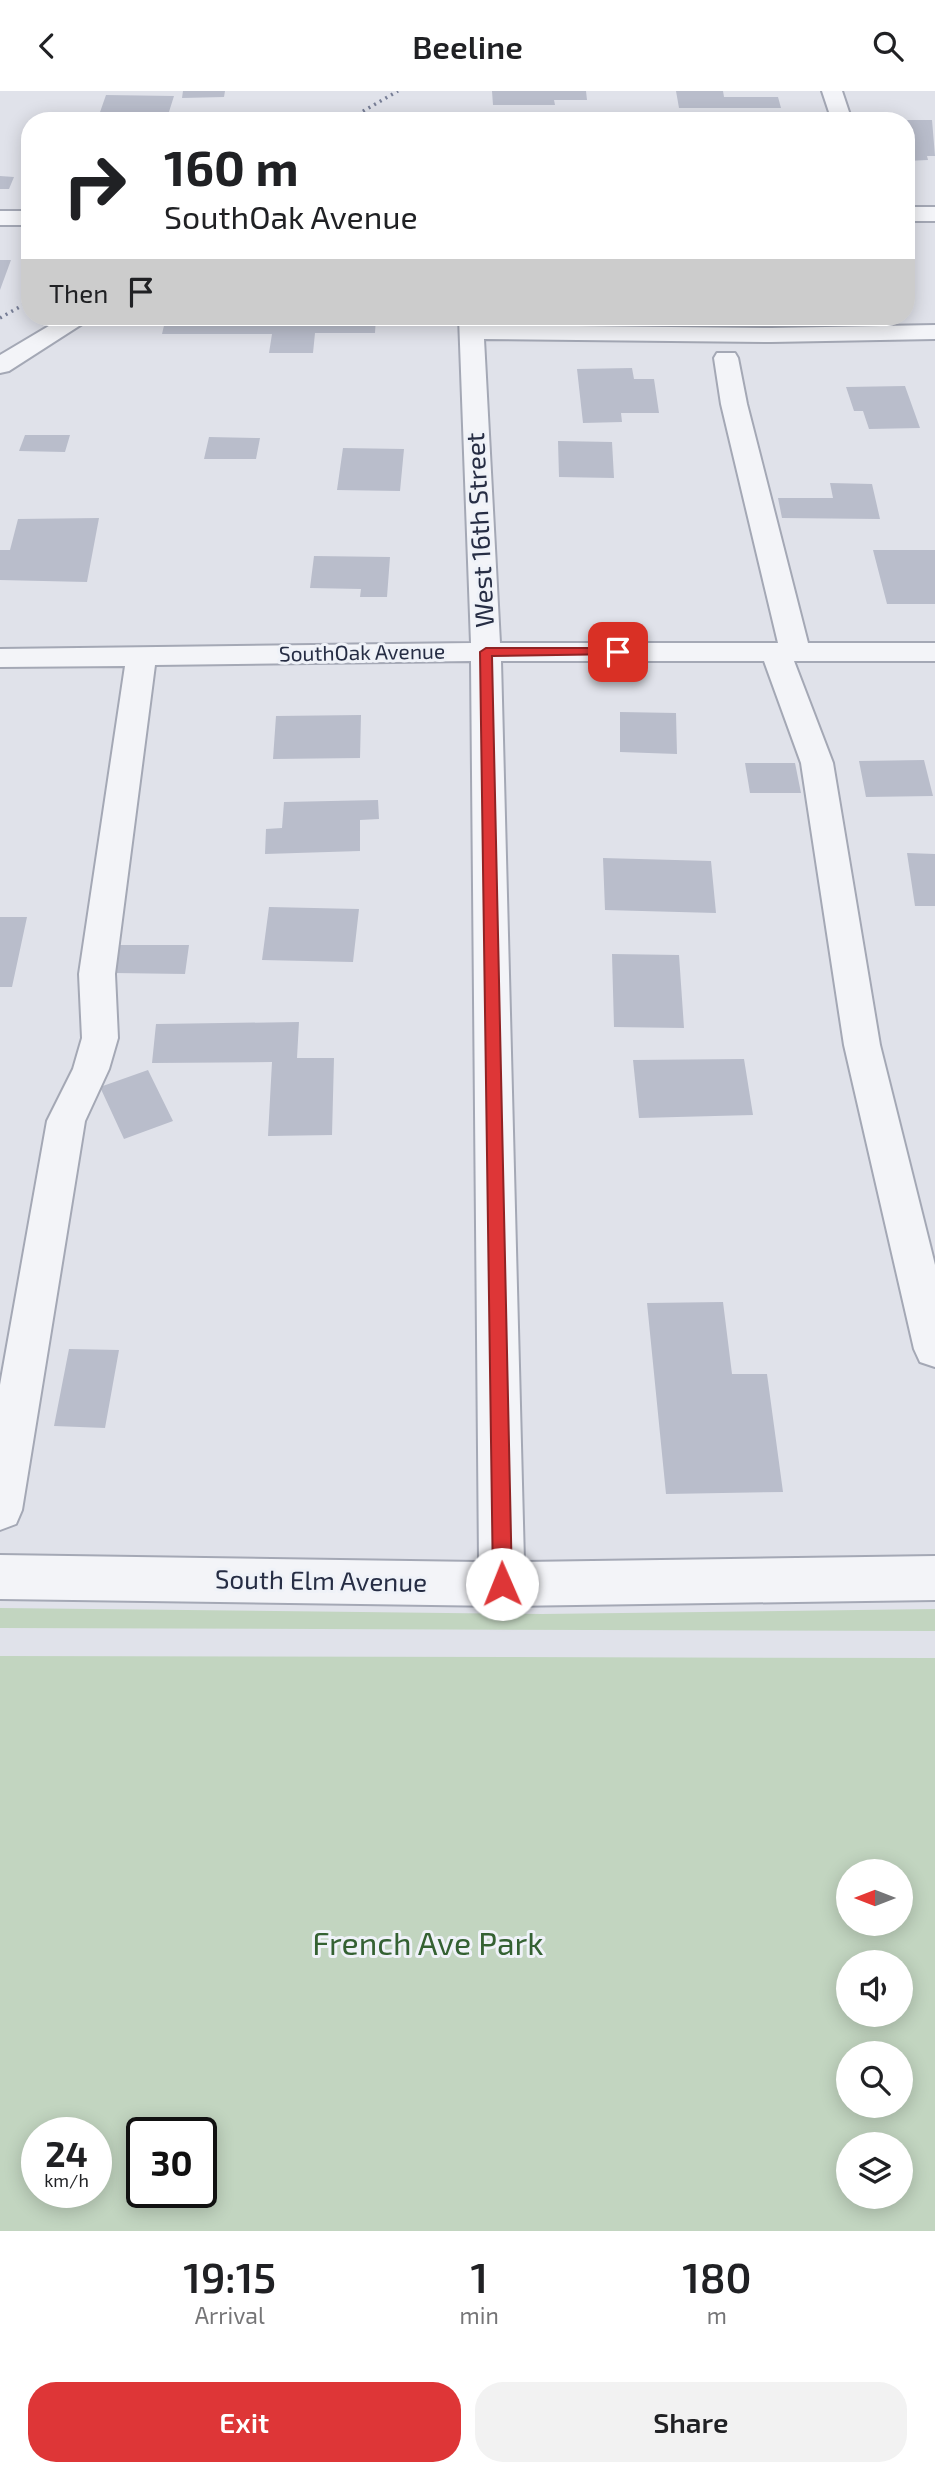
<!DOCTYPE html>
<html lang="en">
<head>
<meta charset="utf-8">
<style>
  body { margin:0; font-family:"Exo 2",sans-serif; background:#f2f2f2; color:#202124; height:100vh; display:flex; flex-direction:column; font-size:26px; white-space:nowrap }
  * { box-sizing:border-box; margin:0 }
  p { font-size:23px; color:#757577 }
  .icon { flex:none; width:38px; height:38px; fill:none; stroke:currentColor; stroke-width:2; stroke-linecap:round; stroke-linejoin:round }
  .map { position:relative; height:2140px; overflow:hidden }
  .panel { display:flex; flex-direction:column; background:#fff; flex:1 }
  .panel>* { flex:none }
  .banner { position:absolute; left:21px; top:21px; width:894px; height:214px; border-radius:28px; box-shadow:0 4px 18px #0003; background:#fff; color:#202124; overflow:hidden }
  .needle { width:46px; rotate:270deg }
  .controls { position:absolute; left:836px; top:1768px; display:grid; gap:14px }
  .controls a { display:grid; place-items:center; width:77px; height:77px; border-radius:50%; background:#fff; box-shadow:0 4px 18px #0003; font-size:35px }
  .speed { position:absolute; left:21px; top:2026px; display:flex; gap:14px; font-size:35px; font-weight:700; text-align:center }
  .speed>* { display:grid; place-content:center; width:91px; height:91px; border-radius:50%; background:#fff; box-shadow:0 4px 18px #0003; line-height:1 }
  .speed small { font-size:18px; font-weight:400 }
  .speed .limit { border:4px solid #111; border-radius:10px; background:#fff; color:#111 }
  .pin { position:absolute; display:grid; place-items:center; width:60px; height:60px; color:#fff; margin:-30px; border-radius:14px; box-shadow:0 4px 10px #0006 }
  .me { position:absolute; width:77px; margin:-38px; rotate:359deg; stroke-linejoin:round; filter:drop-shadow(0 0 5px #0008) }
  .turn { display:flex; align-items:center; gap:24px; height:147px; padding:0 28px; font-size:32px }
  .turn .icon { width:91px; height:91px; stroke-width:2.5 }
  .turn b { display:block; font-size:49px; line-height:60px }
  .then { display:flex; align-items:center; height:66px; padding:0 28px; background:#0003; gap:14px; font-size:26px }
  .eta { display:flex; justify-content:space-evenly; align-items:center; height:119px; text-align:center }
  .eta b { font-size:42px; font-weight:600; line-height:49px }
  .cta { display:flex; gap:14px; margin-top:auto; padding:14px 28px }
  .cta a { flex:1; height:80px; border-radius:28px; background:#de3637; color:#fff; font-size:28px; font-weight:600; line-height:80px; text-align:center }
  .cta a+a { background:#f2f2f2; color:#202124 }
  header { display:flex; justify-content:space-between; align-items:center; height:91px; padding:0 28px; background:#fff; font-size:32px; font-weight:600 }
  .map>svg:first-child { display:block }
  .green { fill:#c2d5c0; fill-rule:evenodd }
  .building { fill:#b9bdcb }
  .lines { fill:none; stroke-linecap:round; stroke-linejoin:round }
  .minor-casing { stroke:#a4a8b5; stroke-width:4 }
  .minor { fill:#f3f4f8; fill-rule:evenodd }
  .rail { stroke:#777e96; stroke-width:3.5; stroke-dasharray:2 4.5; stroke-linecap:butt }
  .route { fill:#de3637; stroke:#902324; stroke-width:2 }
  .labels { text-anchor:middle; stroke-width:6; stroke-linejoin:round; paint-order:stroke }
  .far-street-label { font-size:21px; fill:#262d44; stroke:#eff2f8 }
  .street-label { font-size:26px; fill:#262d44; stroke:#eff2f8 }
  .near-park-label { font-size:32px; fill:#346132; stroke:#eff2f8 }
</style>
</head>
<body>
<header><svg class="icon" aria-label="back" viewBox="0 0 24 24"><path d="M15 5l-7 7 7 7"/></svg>Beeline<svg class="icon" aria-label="search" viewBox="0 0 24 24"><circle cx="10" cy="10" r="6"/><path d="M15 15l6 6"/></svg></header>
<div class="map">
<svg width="935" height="2140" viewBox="0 0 935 2140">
  <rect width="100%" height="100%" fill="#e0e2ea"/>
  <path class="green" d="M0,1517L542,1523L935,1518V1540L0,1537Z
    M0,1565L935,1567V2140H0ZM849,1780H901V1832H849ZM849,1871H901V1923H849ZM849,1962H901V2014H849ZM37,2042H96V2102H37ZM142,2042H201V2102H142ZM849,2053H901V2105H849Z"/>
  <path class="building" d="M183,0H225L224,6L182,7Z
    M492,0H586L587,9H554L555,14H493Z
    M676,0H723L724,6H778L781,17H679Z
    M106,4L174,5L168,24H99Z
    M906,29H932L935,65H927L928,69L906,70Z
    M0,85L14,86L9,98H0Z
    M0,169H11L0,199Z
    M166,226H376L375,242H315L313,262H269L272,243H162Z
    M632,277L634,288H654L659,322H621L622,331L583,332L577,278Z
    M905,295L920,337L869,338L863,320H854L846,296Z
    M25,344H70L65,361L19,360Z
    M209,346L260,347L256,368H204Z
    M558,350L612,351L614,387L559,386Z
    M343,357L404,358L400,400L337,399Z
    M830,392L872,393L880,428L782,427L778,407H833Z
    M99,427L87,491L0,489V459H10L18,428Z
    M873,459H935V513H887Z
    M314,465L390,466L387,506H360L361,498L310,497Z
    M620,621L676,622L677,663L620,661Z
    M361,624L360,667L273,668L276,625Z
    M924,669L933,705L866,706L859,670Z
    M745,672H795L801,702H750Z
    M378,709L379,728L360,729V760L265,763L266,738L282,737L284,711Z
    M907,762L935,763V815H915Z
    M603,767L711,770L716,822L605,819Z
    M269,816L359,818L353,871L262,869Z
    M0,826H27L12,896H0Z
    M120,854H189L185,883L115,882Z
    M612,863L679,864L684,937L614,936Z
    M299,931L297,967H334L332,1044L268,1045L272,971L152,972L156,933Z
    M744,968L753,1024L639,1027L633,969Z
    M148,979L173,1030L124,1048L100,996Z
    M723,1211L732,1283H767L783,1401L666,1403L647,1212Z
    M69,1258L119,1259L105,1337L54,1335Z"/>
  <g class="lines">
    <defs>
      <path id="minor" d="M822,0H842L852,30H832Z
        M906,116H935V130H906Z
        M0,120H30V134H0Z
        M64,226H93L9,280L0,282V264Z
        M459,226H483V234L771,237L935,234V248L771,251L484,248L500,552H778L721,313L714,267L717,262H735L738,267L747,313L808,552H935V570H794L833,672L880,954L935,1174V1276L920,1271L914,1258L844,954L801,672L764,570H501L524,1471L935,1465V1509L502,1515L0,1508V1464L479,1471L471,570L155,574L115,883L118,947L109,978L85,1030L22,1419L16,1433L0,1439V1294L47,1030L73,978L82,947L79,883L125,575L0,576V558L471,552Z"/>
    </defs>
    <use href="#minor" class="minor-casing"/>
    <use href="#minor" class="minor"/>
    <path class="rail" d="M346,30L398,0
      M0,227L30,210"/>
  </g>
  <path class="route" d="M618,557L624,561L622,563L492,565L512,1493L509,1499L502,1502L496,1499L493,1493L480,561L486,557Z"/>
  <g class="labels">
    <g class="far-street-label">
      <text transform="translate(362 562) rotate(-1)" y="7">SouthOak Avenue</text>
    </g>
    <g class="street-label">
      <text transform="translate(480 439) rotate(-93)" y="9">West 16th Street</text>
      <text transform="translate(321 1490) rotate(1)" y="9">South Elm Avenue</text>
    </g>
    <g class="near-park-label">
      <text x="428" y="1864">French Ave Park</text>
    </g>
  </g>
</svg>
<div class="controls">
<a><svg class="needle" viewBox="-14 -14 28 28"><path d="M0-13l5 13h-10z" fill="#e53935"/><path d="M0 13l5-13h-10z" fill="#757577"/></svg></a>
<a><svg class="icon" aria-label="sound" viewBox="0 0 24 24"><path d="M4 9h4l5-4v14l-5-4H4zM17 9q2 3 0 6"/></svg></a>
<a><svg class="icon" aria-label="search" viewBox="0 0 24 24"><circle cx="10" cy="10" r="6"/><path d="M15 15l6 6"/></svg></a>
<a><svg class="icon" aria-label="layers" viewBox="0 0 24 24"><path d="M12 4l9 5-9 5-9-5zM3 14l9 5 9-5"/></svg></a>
</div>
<div class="speed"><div>24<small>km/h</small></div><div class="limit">30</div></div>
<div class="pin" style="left:618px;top:561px;background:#d93025"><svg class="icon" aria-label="arrive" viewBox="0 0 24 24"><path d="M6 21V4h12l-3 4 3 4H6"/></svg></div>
<svg class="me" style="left:502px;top:1493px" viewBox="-20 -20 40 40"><circle r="19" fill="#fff"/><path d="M0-13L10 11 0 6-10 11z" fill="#de3637"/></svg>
<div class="banner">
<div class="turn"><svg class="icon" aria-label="right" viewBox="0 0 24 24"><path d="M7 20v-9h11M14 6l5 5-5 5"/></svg><div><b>160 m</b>SouthOak Avenue</div></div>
<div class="then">Then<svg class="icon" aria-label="arrive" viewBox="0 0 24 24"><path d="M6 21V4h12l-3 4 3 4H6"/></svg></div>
</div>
</div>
<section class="panel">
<div class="eta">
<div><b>19:15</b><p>Arrival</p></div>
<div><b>1</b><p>min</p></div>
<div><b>180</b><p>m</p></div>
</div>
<div class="cta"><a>Exit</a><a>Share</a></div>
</section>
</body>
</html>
